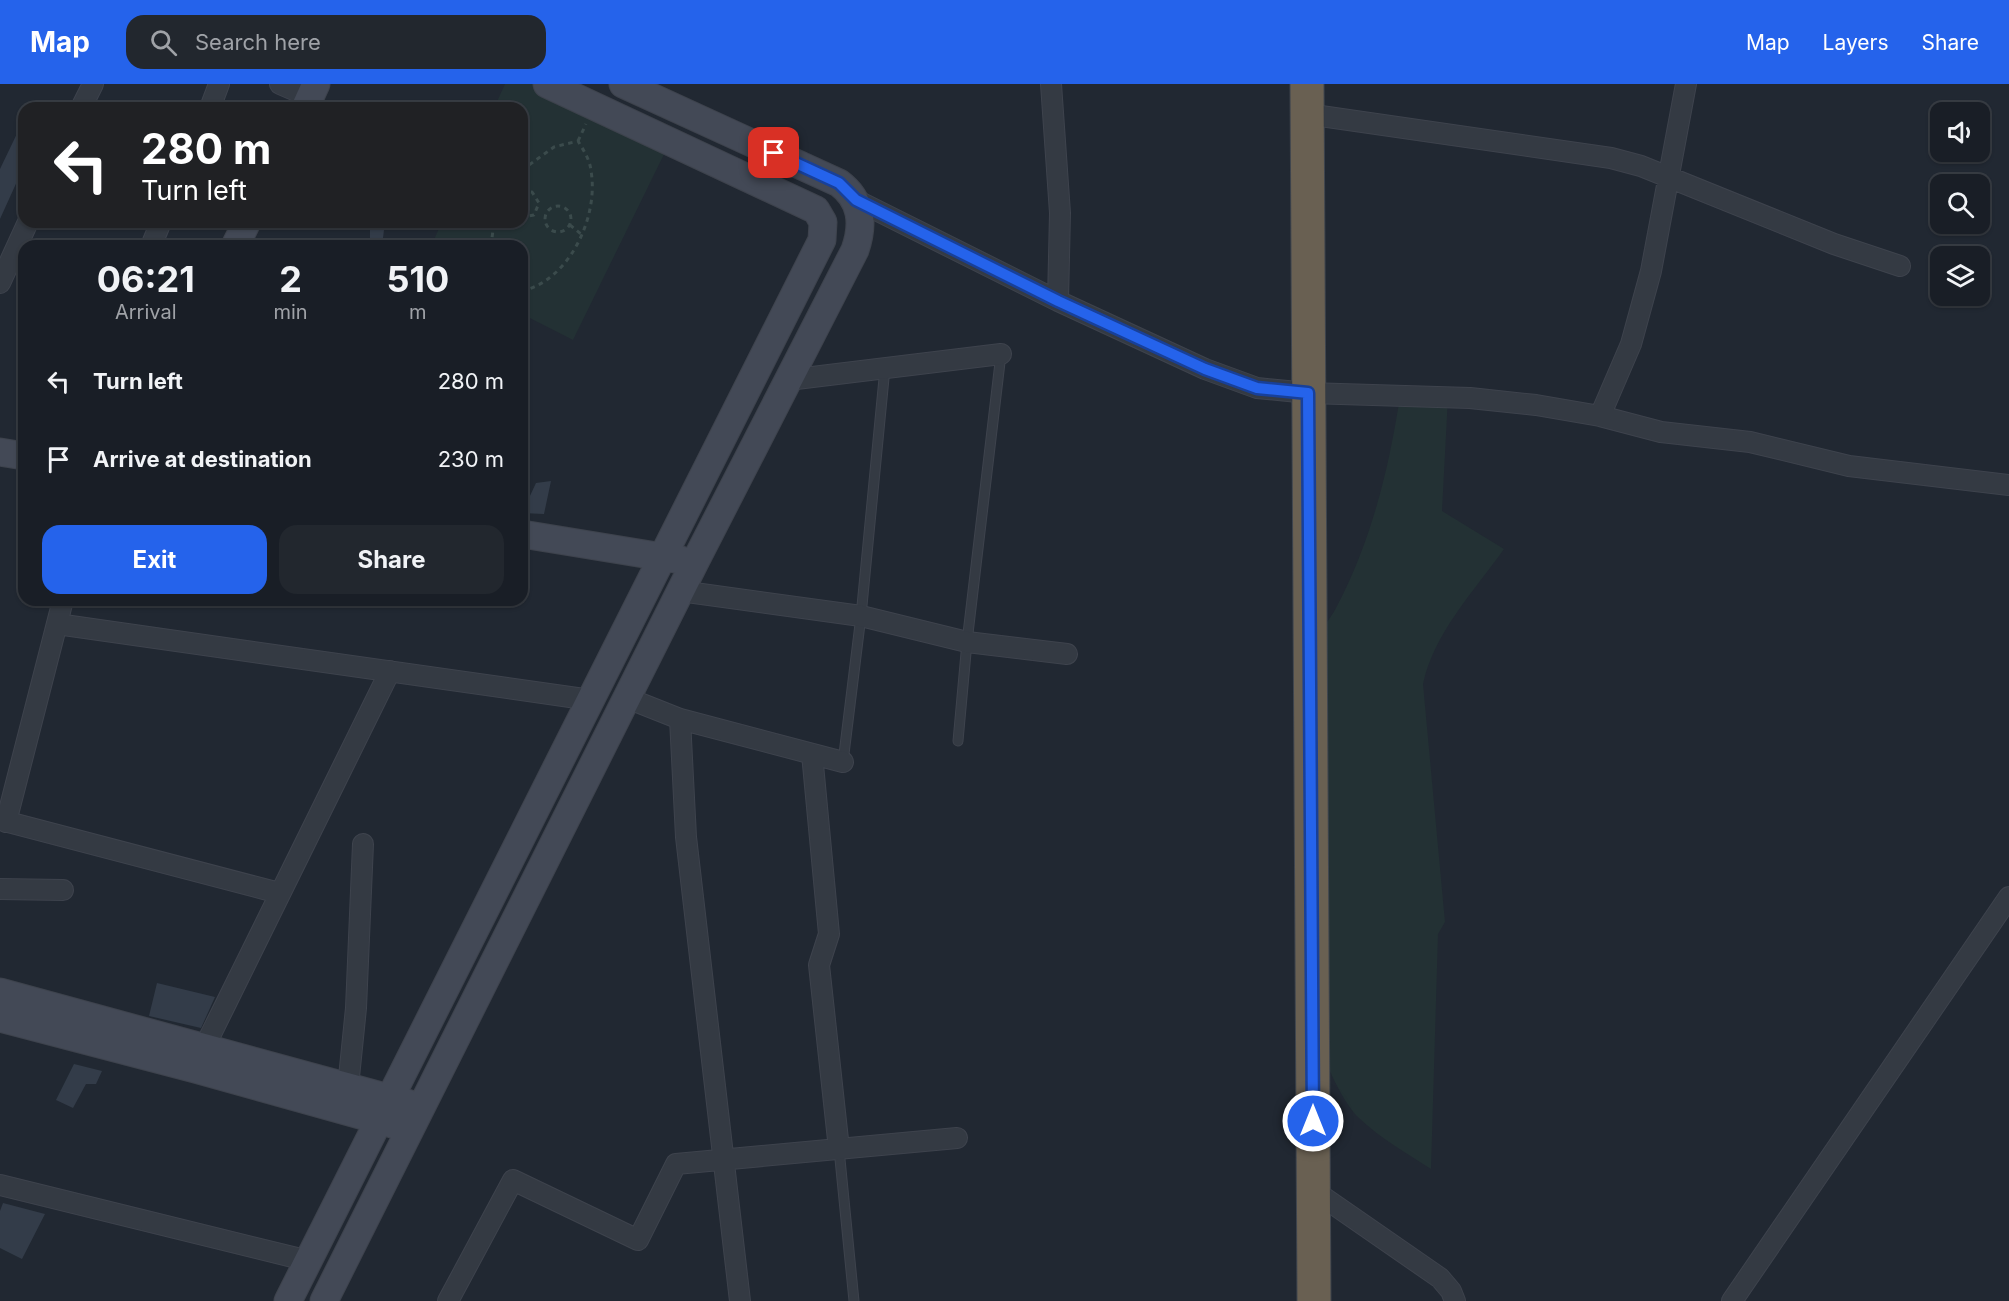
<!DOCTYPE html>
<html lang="en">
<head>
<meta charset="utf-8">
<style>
  body { margin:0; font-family:Inter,sans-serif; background:#22272e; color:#f1f3f6; height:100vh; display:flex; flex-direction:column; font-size:22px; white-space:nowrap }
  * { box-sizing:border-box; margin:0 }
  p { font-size:20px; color:#9fa2a7 }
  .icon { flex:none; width:33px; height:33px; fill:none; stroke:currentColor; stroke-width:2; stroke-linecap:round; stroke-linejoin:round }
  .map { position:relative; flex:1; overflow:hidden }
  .drawer { position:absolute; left:18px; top:156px; width:510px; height:366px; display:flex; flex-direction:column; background:#191e26; border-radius:18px; box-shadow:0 2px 4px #0004,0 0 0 2px #373c43 }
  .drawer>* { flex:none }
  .banner { position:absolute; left:18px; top:18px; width:510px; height:126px; border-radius:18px; box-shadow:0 2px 4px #0004,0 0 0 2px #373c43; background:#202124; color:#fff; overflow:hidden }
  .tools { position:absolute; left:1930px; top:18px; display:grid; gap:12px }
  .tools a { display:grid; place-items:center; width:60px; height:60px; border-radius:12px; background:#191e26; box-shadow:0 2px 4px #0004,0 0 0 2px #373c43; font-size:30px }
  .pin { position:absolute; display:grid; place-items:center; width:51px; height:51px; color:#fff; margin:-26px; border-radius:12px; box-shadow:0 3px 9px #0006 }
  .me { position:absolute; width:66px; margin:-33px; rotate:0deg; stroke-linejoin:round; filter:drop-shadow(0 0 4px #0008) }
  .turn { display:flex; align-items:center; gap:21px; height:126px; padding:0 24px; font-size:27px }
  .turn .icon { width:78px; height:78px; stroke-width:2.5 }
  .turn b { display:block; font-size:42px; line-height:51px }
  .eta { display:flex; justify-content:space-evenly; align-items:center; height:102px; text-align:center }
  .eta b { font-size:36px; font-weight:700; line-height:42px }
  .button { display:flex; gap:12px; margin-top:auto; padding:12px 24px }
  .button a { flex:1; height:69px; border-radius:18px; background:#2563eb; color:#fff; font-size:24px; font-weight:700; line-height:69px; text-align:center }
  .button a+a { background:#22272e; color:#f1f3f6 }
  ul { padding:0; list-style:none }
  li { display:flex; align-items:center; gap:18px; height:78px; padding:0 24px }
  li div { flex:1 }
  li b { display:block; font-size:22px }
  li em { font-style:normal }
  header { display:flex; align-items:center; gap:36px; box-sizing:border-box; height:84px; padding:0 30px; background:#2563eb; color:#fff }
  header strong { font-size:28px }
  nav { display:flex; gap:33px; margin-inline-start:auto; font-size:21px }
  .search { width:420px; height:54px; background:#22272e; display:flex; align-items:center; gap:15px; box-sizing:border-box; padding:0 21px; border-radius:18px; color:#9fa2a7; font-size:22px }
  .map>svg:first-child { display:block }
  .green { fill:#233134 }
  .building { fill:#333c49 }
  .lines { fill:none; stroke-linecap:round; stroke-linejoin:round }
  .lane-casing { stroke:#3e434d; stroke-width:11 }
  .street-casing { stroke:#3e434d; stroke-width:22 }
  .secondary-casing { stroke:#3e434d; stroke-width:29 }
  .highway-casing { stroke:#3f454e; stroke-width:35 }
  .path { stroke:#3b4b4c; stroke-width:3; stroke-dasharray:4.5 4.5; stroke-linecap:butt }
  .lane { stroke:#343a43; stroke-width:9 }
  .street { stroke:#343a43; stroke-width:20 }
  .secondary { stroke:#434956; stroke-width:27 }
  .highway { stroke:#696052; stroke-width:33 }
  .route-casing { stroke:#184099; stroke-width:15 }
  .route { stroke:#2563eb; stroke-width:10 }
</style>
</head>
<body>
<header>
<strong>Map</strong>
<div class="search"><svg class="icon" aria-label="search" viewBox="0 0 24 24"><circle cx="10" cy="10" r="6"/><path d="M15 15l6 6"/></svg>Search here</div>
<nav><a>Map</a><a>Layers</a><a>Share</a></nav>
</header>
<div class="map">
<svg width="2009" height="1217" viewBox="0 0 2009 1217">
  <rect width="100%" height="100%" fill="#212832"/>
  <path class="green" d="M505,0H547L671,56L573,256L522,230V162H431L442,138H522V24H494Z
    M1400,312L1448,313L1442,427L1504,465C1474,507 1434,549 1423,600L1445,838L1438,850L1431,1085C1406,1069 1380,1054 1359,1034C1339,1015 1323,970 1312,944L1311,558C1319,547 1330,536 1336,524C1371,458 1389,385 1400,312Z"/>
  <path class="building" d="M24,35V82L0,135V85Z
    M370,145L384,146L382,162H370Z
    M551,397L544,430L522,429L536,399Z
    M157,899L215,913L201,944L149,932Z
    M74,980L102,987L96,1000H86L73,1024L56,1016Z
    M3,1119L45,1130L22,1175L0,1164V1127Z"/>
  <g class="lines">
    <defs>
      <path id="lane" d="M958,657L967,558L1001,270
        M843,678L861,532L885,284
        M839,1065L854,1217"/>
      <path id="street" d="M280,0L310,13
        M1051,0L1060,129L1058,217
        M81,24L93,0
        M210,24L219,0
        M1307,30L1611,74L1641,82L1834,160L1900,182
        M856,116L1058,217L1205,285L1257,304L1308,309L1470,314L1536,321L1600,332L1661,348L1750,358L1849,382L2009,401
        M151,162L161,138
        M0,199L28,138
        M788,296L1001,270
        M1600,332L1631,260L1651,187L1686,0
        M680,507L861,532L967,558L1067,570
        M57,540L591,616
        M627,614L680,635L843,678
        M680,635L686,753L740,1217
        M812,670L829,850L819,881L839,1065
        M0,736L279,809
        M6,738L63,516
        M0,805L63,806
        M205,962L390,587
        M348,1003L356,924L363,760
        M0,1101L309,1177
        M1313,1106L1440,1194L1451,1207L1455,1217
        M448,1217L513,1096L638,1156L676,1080L957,1054
        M1732,1217L2009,813"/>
      <path id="secondary" d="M305,24L316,0
        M235,162L247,138
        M0,368L24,372
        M522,450L681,476
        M0,908L407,1019
        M0,934L195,985L396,1041
        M288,1217L822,156L823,138L816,126L547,0
        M324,1217L695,478L855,166C864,140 862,116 839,99L623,0"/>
      <path id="highway" d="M1307,0L1314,1217"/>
    </defs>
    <use href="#lane" class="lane-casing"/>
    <use href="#street" class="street-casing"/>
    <use href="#secondary" class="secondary-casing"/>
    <use href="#highway" class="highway-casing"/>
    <path class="path" d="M578,57L586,40
      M522,86L554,63L578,57C584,67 590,76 591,87C599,132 570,196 522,207
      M522,107L532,108L539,119L534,131L522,133
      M545 135a13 13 0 1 1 26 0a13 13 0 1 1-26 0Z
      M570,141L581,150
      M491,162L494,138"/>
    <use href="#lane" class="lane"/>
    <use href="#street" class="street"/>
    <use href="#secondary" class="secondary"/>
    <use href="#highway" class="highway"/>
  </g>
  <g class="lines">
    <defs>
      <path id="route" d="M774,69L839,99L856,116L1058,217L1205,285L1257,304L1308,309L1313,1037"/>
    </defs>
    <use href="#route" class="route-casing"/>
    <use href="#route" class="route"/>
  </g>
</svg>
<div class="tools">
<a><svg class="icon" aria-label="sound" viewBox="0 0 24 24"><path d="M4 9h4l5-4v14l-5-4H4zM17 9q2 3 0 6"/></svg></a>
<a><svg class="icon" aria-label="search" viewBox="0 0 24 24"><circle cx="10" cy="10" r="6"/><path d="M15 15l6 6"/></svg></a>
<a><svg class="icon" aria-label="layers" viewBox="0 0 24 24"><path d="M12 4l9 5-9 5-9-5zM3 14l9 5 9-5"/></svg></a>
</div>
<div class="pin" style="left:774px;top:69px;background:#d93025"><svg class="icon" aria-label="arrive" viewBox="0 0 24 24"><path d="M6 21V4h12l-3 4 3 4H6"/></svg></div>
<svg class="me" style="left:1313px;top:1037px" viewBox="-20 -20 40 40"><circle r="17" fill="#2563eb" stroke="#fff" stroke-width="3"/><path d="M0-11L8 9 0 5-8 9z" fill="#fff"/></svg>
<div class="banner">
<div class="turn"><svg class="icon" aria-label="left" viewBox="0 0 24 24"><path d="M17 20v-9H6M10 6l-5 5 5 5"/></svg><div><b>280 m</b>Turn left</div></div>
</div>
<section class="drawer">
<div class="eta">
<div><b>06:21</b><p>Arrival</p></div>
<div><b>2</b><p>min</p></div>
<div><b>510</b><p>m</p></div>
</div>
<ul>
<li><svg class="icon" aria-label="left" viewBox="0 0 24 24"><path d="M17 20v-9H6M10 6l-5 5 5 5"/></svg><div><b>Turn left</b></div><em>280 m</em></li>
<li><svg class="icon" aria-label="arrive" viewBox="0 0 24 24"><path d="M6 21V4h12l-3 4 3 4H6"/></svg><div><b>Arrive at destination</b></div><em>230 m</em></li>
</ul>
<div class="button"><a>Exit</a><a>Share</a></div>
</section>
</div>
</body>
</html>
